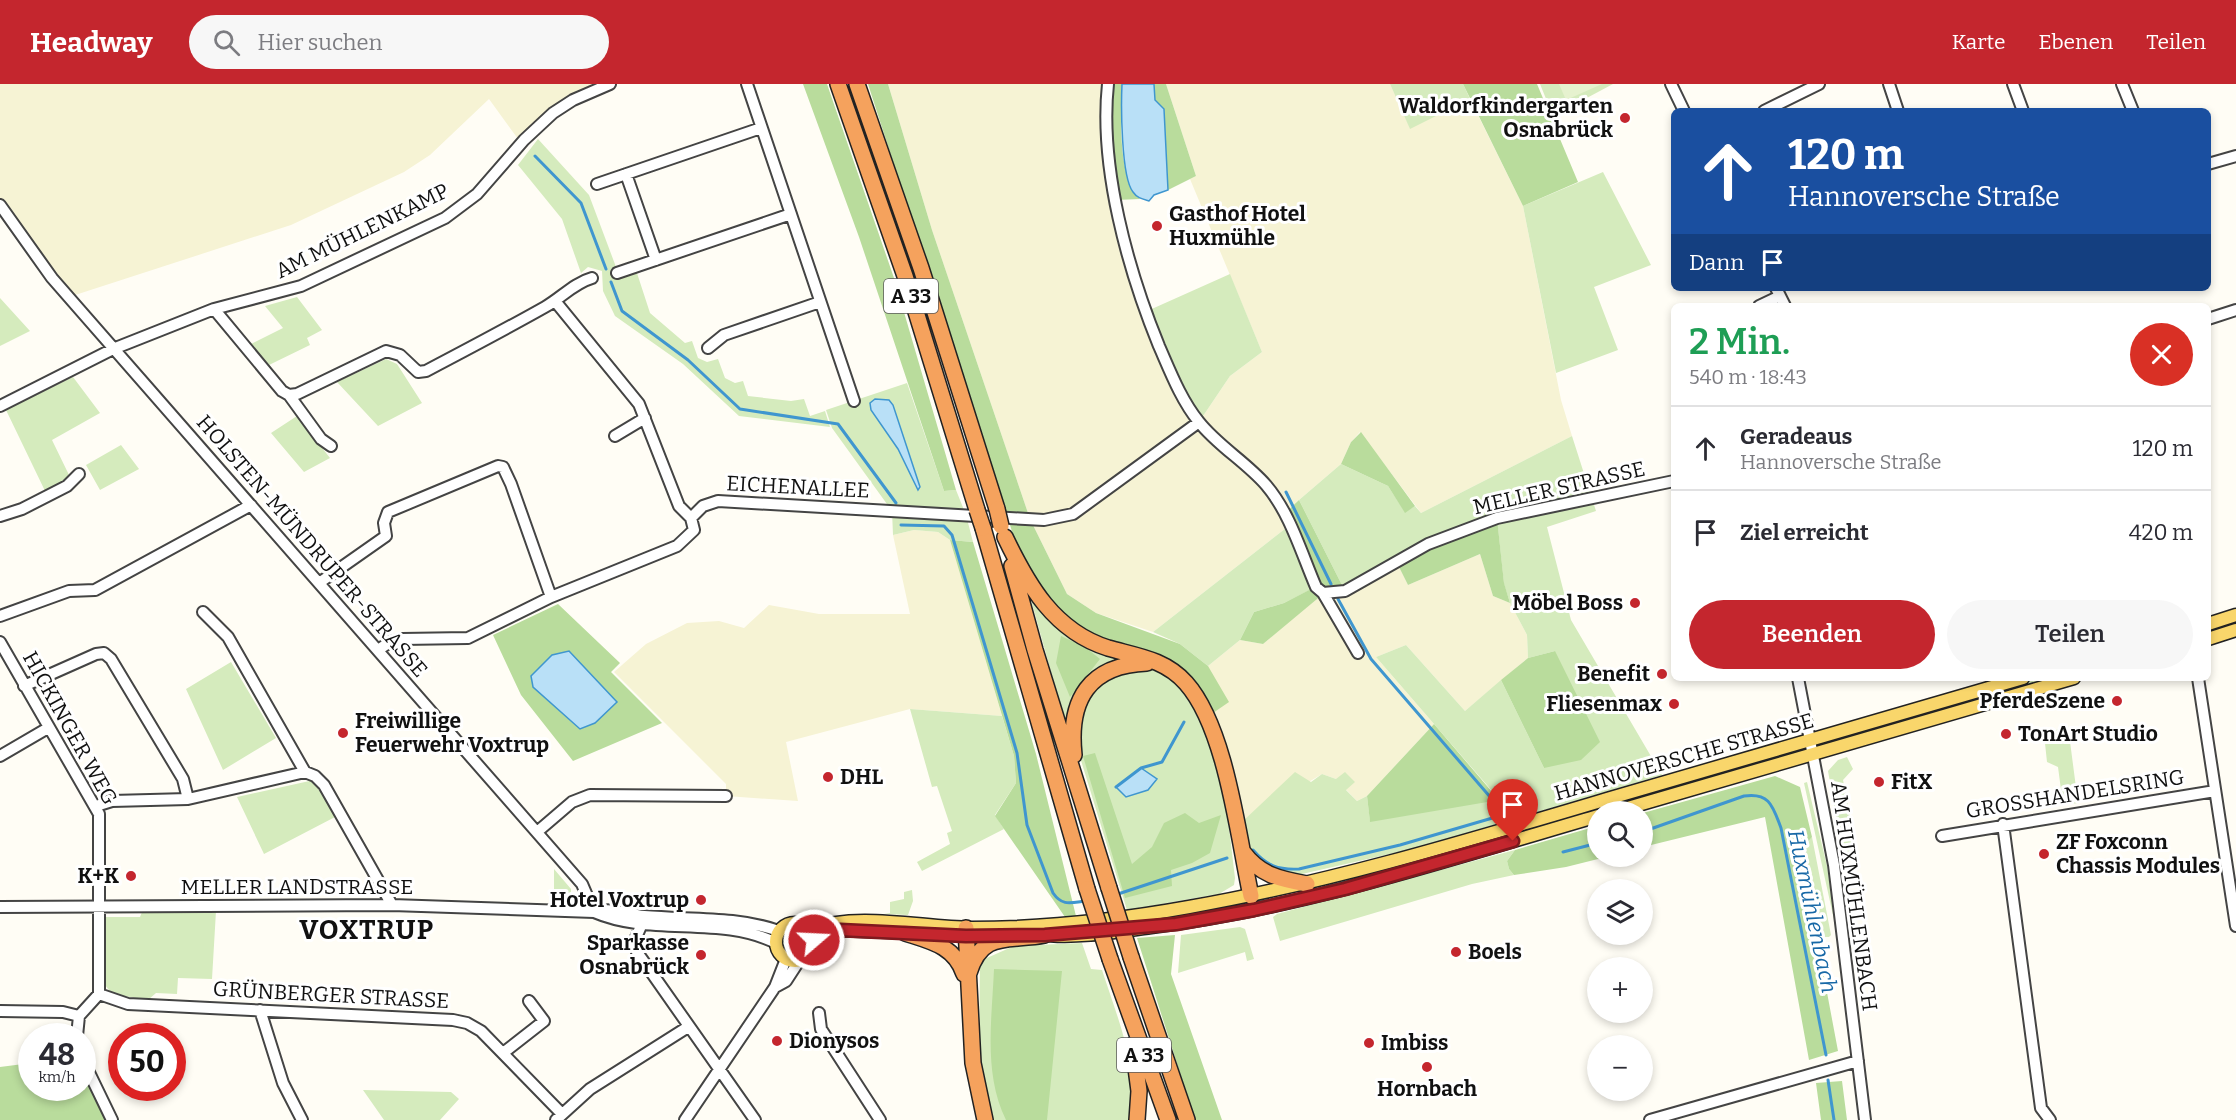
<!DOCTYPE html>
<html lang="de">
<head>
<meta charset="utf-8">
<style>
  body { margin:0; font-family:Bitter,serif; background:#f7f7f7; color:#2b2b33; height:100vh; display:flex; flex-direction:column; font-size:22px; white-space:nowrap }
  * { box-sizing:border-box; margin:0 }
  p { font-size:20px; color:#7c7c81 }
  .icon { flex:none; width:33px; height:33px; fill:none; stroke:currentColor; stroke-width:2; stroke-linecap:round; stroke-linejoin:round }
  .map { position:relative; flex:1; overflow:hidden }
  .drawer { position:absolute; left:1671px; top:219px; width:540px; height:378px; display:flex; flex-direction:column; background:#fff; border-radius:9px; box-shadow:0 3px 9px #0003 }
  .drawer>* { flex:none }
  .banner { position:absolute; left:1671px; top:24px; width:540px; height:183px; border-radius:9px; box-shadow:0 3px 9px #0003; background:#1a4fa0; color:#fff; overflow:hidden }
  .controls { position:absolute; left:1587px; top:717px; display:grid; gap:12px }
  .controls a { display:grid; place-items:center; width:66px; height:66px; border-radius:50%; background:#fff; box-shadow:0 3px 9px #0003; font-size:30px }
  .speed { position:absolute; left:18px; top:939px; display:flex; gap:12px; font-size:30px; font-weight:700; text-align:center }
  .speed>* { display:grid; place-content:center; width:78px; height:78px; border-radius:50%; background:#fff; box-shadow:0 3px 9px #0003; line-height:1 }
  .speed small { font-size:15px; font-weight:400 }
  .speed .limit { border:9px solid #d22; background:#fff; color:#111 }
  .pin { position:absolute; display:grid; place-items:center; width:51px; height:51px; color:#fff; margin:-62px -26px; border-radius:50% 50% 50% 0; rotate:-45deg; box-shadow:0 0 6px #0007 }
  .pin .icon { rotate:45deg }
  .me { position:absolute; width:66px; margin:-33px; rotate:71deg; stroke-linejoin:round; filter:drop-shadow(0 0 4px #0008) }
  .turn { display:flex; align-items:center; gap:21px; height:126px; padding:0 18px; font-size:27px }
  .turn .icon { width:78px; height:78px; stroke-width:2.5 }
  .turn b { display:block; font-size:42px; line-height:51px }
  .then { display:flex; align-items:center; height:57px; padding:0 18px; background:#0003; gap:12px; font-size:22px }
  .round { display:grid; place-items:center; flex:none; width:63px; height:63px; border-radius:32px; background:#f7f7f7 }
  .head { display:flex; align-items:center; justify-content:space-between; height:102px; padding:0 18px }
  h1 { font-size:36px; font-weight:600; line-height:45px; color:#1e9e55 }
  .cta { display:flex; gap:12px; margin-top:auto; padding:12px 18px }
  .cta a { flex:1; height:69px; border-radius:36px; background:#c4262e; color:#fff; font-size:24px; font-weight:600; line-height:69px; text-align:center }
  .cta a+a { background:#f7f7f7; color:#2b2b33 }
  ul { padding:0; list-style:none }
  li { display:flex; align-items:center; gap:18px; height:84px; padding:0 18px; border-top:2px solid #e1e1e2 }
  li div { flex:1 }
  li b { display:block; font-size:22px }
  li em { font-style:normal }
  header { display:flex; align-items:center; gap:36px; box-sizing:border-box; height:84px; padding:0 30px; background:#c4262e; color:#fff }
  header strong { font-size:28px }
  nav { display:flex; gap:33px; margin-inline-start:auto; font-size:21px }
  .search { width:420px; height:54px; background:#f7f7f7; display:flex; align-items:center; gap:15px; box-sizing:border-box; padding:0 21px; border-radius:33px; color:#7c7c81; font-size:22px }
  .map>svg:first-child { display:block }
  .farmland { fill:#f6f3d4 }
  .green { fill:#d5ebbd }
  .forest { fill:#b9dc9c }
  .pitch { fill:#e6f2cf }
  .water { fill:#b9e0f7; stroke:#3f96cf; stroke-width:1.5 }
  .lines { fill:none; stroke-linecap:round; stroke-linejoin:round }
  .stream { stroke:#3f96cf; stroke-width:3 }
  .minor-casing { stroke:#444; stroke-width:14 }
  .major-casing { stroke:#222; stroke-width:15 }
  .highway-casing { stroke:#222; stroke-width:18 }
  .minor { stroke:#fff; stroke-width:10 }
  .major { stroke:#f9d66b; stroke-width:12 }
  .highway { stroke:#f5a25d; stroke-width:15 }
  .highway-bridge-casing { stroke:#222; stroke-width:18; stroke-linecap:butt }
  .highway-bridge { stroke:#f5a25d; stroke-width:15 }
  .route-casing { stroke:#7f191e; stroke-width:15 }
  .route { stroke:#c4262e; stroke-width:10 }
  .poi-dot { fill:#c4262e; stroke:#fff; stroke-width:2 }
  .labels { text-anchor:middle; stroke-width:6; stroke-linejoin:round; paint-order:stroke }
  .shield { fill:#fff; stroke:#585858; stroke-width:1.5 }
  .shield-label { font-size:20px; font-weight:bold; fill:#111 }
  .poi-label { font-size:21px; font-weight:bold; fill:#111; stroke:#fff; text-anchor:start }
  .street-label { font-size:21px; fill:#111; stroke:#fff }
  .water-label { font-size:22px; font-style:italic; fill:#1768a6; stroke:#fff }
  .district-label { font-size:27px; font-weight:bold; letter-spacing:1.5px; fill:#111; stroke:#fff }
</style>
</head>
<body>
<header>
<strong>Headway</strong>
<div class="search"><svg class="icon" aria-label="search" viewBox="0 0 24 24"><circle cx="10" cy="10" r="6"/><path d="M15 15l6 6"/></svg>Hier suchen</div>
<nav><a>Karte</a><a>Ebenen</a><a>Teilen</a></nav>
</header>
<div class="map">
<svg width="2236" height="1036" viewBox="0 0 2236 1036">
  <rect width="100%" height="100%" fill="#fffdf5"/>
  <path class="farmland" d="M0,0H597L573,16L521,59L489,15L430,71L404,88L291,141L69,213L0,121Z
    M888,0H1101V9L1107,8L1126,169L1199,338L1230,292L1262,268L1190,95L1196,92L1166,0H1390L1410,44L1470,15L1523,122L1561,316L1572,352L1421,429L1360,348L1351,358L1341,380L1285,428L1290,441L1153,548L1096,529L1067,510L1030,435L932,146Z
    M914,446L938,448L950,456L1002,632L910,625L786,658L798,717L726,712V700L614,588L646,560L687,539L719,537L744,544L769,521L819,530H910L893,451Z
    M1480,470L1493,512L1510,519L1527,551L1528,574L1465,627L1406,561L1376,573L1434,640L1367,712L1357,717L1336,695L1322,690L1242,738L1213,629L1208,582L1240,556L1263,560L1323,509L1396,477L1408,501Z"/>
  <path class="green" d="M1390,0H1463L1470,15L1410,45Z
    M1540,0H1613L1553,32Z
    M538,55L589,111L619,191L636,186L650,229L685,259L692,257L698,274L707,278L718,275L725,294L735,299L743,297L748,312L791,317L804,315L810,332L825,327L830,343L739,332L683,280L615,232L603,207L602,187L588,183L581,189L562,135L518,81Z
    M1603,88L1651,181L1594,203L1618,266L1556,289L1523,122Z
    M1230,190L1262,268L1230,292L1199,338L1145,228Z
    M297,213L322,246L307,254L310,261L269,281L251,260L283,244L265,222Z
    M0,214L30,247L0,262Z
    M386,275L397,280L422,319L378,342L337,298Z
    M73,293L100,329L52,356L69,391L66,398L46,409L6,326Z
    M907,299L944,407L956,406L966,431L973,458L950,456L938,448L914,446L893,451L892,427L832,344L826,326Z
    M297,332L330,374L304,388L271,349Z
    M1572,352L1596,427L1547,443L1571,536L1662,691L1416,764L1302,790H1275L1249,765L1242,738L1295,688L1311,698L1322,690L1336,695L1345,688L1355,698L1346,706L1357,717L1367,712L1370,737L1499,715L1376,573L1406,561L1465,627L1501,596L1544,684L1555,567L1528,574L1527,551L1510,519L1504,500L1497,435L1345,507L1299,416L1341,380L1388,402L1405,428L1415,422L1421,429Z
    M121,361L139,385L100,406L86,381Z
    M1290,441L1316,503L1284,519L1254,528L1240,556L1208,582L1180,560L1153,548Z
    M1029,509L1044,531L1056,542L1134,575L1104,584L1067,645Z
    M231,578L276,654L223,686L186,605Z
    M1152,584C1163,589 1174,594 1183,604C1222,651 1228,736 1235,794L1234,801L1219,810L1127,826L1075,657L1082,618L1106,591Z
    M2034,594H2059L1840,658L1839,655Z
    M910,625L1002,632L1014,672L1016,699L995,731L1004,745L922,787L917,778L950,760L947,749L952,747L937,702L932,703Z
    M2068,642L2078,719L2063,721L2058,683L2047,678L2044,650Z
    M1847,673L1853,685L1843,696L1859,775L1844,778L1828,687L1838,676Z
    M314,696L335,733L264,770L237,713Z
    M1807,698L1827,782L1836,845L1804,699Z
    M1812,753L1831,851L1829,853H1816L1810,818L1806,760Z
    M1515,766L1507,777L1509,785L1514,791L1472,800L1280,857L1273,833L1277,830Z
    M554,785L571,805V811L567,816L554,817Z
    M912,806L913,817L908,831L884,830L890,829V818L904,815V808Z
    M216,827L212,895L178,894L177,910L156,909L148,916L112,910L105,901L106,833H140L142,828Z
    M1240,843L1245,845L1254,875L1247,877L1245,868L1178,889L1181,851Z
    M782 858a13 13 0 1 1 26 0a13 13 0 1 1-26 0Z
    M1082,859L1091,885L1102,886C1120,941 1136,976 1132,1036H991L979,975L980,877L1014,862Z
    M363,1006L451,1008L459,1015L440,1036H384Z"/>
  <path class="forest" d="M803,0H827L894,194L956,406L944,407L859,153Z
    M868,0H888L932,146L1030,435L1067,510L1096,529L1180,560L1208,582L1229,618L1213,629L1202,610L1119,563L1063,537L1019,469Z
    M1101,0H1122C1121,31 1117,93 1140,115L1116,116L1107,8L1101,9Z
    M1154,0H1166L1196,92L1168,106L1164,25L1155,16Z
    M1463,0H1537L1578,98L1523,122Z
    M1361,348L1415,422L1405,429L1388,402L1341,380L1351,358Z
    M1299,416L1345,507L1323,510L1263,560L1240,556L1254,528L1284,519L1315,503L1285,429Z
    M1497,434L1504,499L1510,519L1493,512L1480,470L1408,501L1396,477Z
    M950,456L973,458L1036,670L1076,832L1065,833L995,732L1016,699L1014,672Z
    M558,520L620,579L611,588L662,639L573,677L521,611L493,551Z
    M1061,552L1085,563L1100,575L1070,613L1056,579Z
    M1555,567L1600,658L1581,676L1544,684L1501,596L1528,574Z
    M1434,640L1499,716L1370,738L1367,712Z
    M1095,669L1132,780L1152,763L1164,739L1185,729L1199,739L1221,731L1210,769L1192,779L1171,786L1172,802L1125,814L1083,672Z
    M1775,692L1800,703L1812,753L1806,760L1810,818L1838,967L1809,976L1765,733L1643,763V729Z
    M1597,742L1598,772L1606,773L1566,783L1514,791L1509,785L1507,777L1515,766Z
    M1175,851L1171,890L1222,1036H1195L1137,854Z
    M994,885L1062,887L1047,1036H1006C983,989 992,935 994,885Z
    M83,974L112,1036H0V983L31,979L32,1004H82Z
    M1842,997L1847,1036H1821L1816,999Z"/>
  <path class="pitch" d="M1559,0H1602L1566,16Z"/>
  <path class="water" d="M1122,0H1154L1155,16L1164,25L1168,106L1154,111L1149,117C1142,115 1137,114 1133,108C1121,93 1121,21 1122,0Z
    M875,315L889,316L893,321L920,403L918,406L898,365L871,326L870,319Z
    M569,567L617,618L595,639L580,645L533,603L531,592L552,571Z
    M1141,684L1157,695L1148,706L1126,713L1116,703Z"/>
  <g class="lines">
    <path class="stream" d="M535,72L581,119L606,185
      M611,198L622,227L688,276L740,325L838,340L896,419
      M1286,408L1331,500
      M901,441L944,442L952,451L1017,669L1027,741L1053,809C1062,822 1070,819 1085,817
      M1338,515L1371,575L1491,714L1513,728
      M1116,703L1141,684L1162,678L1184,638
      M1642,748L1744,712C1770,708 1773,723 1781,744L1826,971
      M1253,766C1267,782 1278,786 1299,785L1400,761L1513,728
      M1563,768L1598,759
      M1115,811L1227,774
      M1828,996L1834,1036"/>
    <defs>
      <path id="minor" d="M747,0L854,317
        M1108,0C1099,83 1128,186 1159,262C1170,287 1181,316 1199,338C1218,362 1246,378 1266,401C1290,429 1301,468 1316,503L1323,509L1358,569
        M1671,0L1684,27
        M1889,0L1898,27
        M2013,0L2023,27
        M2122,0L2133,27
        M1764,27L1819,0
        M2208,80L2236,72
        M626,90L656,176
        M597,100L761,44
        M0,121L52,194L582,800L594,828
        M617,189L791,130
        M1776,204L1785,222
        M555,217L639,320L679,422L691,434
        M1759,222L1780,212
        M214,225L282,307L289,311L321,355L331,362
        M2208,235L2236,226
        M708,264L724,251L820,218
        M289,311L297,310L386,267L400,271L418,288L426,287C466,266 506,245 545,223C561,214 574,199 592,194
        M0,322L113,265L214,225L301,202L445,134L477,110L524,56L553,29L573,16L610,0
        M615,352L645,334
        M0,432L22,425L67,402L79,390
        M319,499L386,452L384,439L388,428L498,382L503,383L511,400L551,513
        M1323,509L1345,507L1428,460L1497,434L1674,397
        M203,528L228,553L305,688L315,692L324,701L392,821
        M0,532L69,507L95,506L251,421
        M0,558L99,730V910
        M378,566L390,558L402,555L468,554L551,513L677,462L694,446L691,434L703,422L718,417L1044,436L1073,430L1199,338
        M1798,594L1834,781L1865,1036
        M2198,594L2236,842
        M24,602L96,570L104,569L111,575L183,695L188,715
        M0,672L48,644
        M96,722L112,717L188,715L305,688
        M2003,740L2041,1024L2050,1036
        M537,748L572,718L590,711L726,712
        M1942,752L2215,707
        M0,823L392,821L594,828C612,823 625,830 644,832C689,836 736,832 779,847
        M594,828C652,853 720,831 776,859
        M641,842L634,858L637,868L755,1036
        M775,903L786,897L799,877
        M260,926L283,999L302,1036
        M0,927L63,928L79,932
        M819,929L821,945L880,1036
        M79,932L99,910L128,920L453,936L467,939L481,947L562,1030
        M77,952L79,932
        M503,969L544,937L529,917
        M82,974L112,1036
        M556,1036L590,1005L688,943
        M685,1036L775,903L786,875
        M1650,1036L1858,977"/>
      <path id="major" d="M2208,540L2236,531
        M2208,555L2236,546
        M1614,728L2074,594
        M776 858a19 19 0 1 1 38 0a19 19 0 1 1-38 0Z
        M809,845C860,828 918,843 971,844C1044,844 1117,836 1189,823C1331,798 1469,756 1607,715C1746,674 1884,635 2023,594
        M1038,850C1073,855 1116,848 1151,843C1304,824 1450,775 1598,732
        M814,856L830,847L840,846L975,851"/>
      <path id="highway" d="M838,0L905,192L977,426
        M857,0L921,184L997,425
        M983,444L1087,805
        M1005,453C1028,501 1054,547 1108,564C1136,572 1165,575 1186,599C1226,644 1238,752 1251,812
        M1012,482L1035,566L1109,804
        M1074,671C1068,616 1089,581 1147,579
        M1243,768C1260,791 1279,795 1307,800
        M966,844L973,979L985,1036
        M905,849C930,857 955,862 964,890
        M1131,873L1187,1036
        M1110,875L1168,1036
        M969,889C982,846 1009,858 1045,851
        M1133,961L1139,1007L1137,1036"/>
    </defs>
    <use href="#minor" class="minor-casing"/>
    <use href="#major" class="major-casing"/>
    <use href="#highway" class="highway-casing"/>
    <use href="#minor" class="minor"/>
    <use href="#major" class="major"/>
    <use href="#highway" class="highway"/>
    <defs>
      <path id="highway-bridge" d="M997,425L1001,442
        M977,426L983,444
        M1109,804L1131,873
        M1087,805L1110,875"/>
    </defs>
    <use href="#highway-bridge" class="highway-bridge-casing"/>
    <use href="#highway-bridge" class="highway-bridge"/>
  </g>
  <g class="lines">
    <defs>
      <path id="route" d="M814,856L840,846L966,852L1045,851L1176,840L1254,826L1345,805L1513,757"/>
    </defs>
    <use href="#route" class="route-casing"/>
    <use href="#route" class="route"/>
  </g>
  <g class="poi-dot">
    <circle cx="1625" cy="34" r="6"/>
    <circle cx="1157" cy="142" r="6"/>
    <circle cx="1635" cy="519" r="6"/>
    <circle cx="1662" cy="590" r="6"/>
    <circle cx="2117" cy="617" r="6"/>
    <circle cx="1674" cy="620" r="6"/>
    <circle cx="343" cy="649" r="6"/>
    <circle cx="2006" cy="650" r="6"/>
    <circle cx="828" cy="693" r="6"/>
    <circle cx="1879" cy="698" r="6"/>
    <circle cx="2044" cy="770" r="6"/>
    <circle cx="131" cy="792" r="6"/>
    <circle cx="701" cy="816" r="6"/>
    <circle cx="1456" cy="868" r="6"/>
    <circle cx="701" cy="871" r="6"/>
    <circle cx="777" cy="957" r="6"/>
    <circle cx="1369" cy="959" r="6"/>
    <circle cx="1427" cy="983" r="6"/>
  </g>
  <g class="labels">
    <g class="shield">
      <rect x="884" y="195" width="54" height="34" rx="4.5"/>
      <rect x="1117" y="954" width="54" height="34" rx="4.5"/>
    </g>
    <g class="shield-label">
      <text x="911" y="219">A 33</text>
      <text x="1144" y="978">A 33</text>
    </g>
    <g class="poi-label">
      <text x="1613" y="29" text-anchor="end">Waldorfkindergarten<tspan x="1613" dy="24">Osnabrück</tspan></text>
      <text x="1169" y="137">Gasthof Hotel<tspan x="1169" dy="24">Huxmühle</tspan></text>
      <text x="1623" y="526" text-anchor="end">Möbel Boss</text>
      <text x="1650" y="597" text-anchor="end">Benefit</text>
      <text x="2105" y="624" text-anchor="end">PferdeSzene</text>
      <text x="1662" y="627" text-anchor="end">Fliesenmax</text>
      <text x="355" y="644">Freiwillige<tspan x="355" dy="24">Feuerwehr Voxtrup</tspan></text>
      <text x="2018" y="657">TonArt Studio</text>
      <text x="840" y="700">DHL</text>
      <text x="1891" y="705">FitX</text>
      <text x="2056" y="765">ZF Foxconn<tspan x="2056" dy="24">Chassis Modules</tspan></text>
      <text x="119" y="799" text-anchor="end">K+K</text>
      <text x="689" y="823" text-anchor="end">Hotel Voxtrup</text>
      <text x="689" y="866" text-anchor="end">Sparkasse<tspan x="689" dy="24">Osnabrück</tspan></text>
      <text x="1468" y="875">Boels</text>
      <text x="789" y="964">Dionysos</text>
      <text x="1381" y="966">Imbiss</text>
      <text x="1427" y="1012" text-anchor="middle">Hornbach</text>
    </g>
    <g class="street-label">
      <text transform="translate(362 147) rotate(-26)" y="7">AM MÜHLENKAMP</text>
      <text transform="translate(798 403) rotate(3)" y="7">EICHENALLEE</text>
      <text transform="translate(1559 404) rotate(-13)" y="7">MELLER STRASSE</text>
      <text transform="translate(312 462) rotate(49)" y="7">HOLSTEN-MÜNDRUPER-STRASSE</text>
      <text transform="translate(70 644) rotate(61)" y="7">HICKINGER WEG</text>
      <text transform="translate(1684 673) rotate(-16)" y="7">HANNOVERSCHE STRASSE</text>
      <text transform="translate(2075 710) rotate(-9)" y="7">GROSSHANDELSRING</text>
      <text x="297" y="810">MELLER LANDSTRASSE</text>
      <text transform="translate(1854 812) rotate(82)" y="7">AM HUXMÜHLENBACH</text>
      <text transform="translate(331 911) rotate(3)" y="7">GRÜNBERGER STRASSE</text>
    </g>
    <g class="water-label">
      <text transform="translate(1813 827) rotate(78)" y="8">Huxmühlenbach</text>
    </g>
    <g class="district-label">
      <text x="367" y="855">VOXTRUP</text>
    </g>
  </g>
</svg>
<div class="controls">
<a><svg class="icon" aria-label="search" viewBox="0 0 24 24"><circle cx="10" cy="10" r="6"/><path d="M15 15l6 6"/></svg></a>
<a><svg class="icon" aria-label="layers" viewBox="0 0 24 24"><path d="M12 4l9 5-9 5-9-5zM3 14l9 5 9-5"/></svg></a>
<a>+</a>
<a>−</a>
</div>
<div class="speed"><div>48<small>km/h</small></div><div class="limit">50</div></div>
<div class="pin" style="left:1513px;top:757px;background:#d93025"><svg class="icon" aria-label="arrive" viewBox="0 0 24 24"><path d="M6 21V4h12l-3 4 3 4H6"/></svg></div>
<svg class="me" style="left:814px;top:856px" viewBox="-20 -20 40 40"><circle r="17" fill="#c4262e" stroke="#fff" stroke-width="3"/><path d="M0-11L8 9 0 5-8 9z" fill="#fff"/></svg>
<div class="banner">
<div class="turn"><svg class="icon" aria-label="ahead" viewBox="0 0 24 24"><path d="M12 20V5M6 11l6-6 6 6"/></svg><div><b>120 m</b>Hannoversche Straße</div></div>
<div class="then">Dann<svg class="icon" aria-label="arrive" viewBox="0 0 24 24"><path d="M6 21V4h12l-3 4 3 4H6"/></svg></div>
</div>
<section class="drawer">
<div class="head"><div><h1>2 Min.</h1><p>540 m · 18:43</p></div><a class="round" style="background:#d93025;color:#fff"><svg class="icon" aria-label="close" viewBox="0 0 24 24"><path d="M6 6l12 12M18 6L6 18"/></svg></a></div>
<ul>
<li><svg class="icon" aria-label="ahead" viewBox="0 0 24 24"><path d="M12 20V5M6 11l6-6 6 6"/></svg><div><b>Geradeaus</b><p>Hannoversche Straße</p></div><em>120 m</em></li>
<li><svg class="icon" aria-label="arrive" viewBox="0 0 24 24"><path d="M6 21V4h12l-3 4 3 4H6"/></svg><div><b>Ziel erreicht</b></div><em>420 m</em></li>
</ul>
<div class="cta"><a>Beenden</a><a>Teilen</a></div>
</section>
</div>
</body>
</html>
